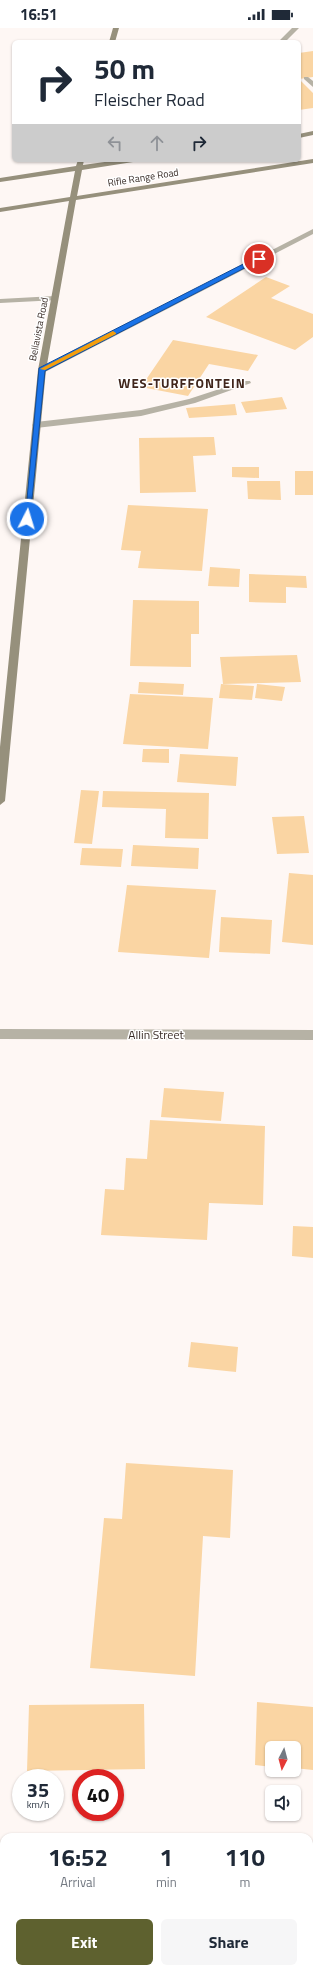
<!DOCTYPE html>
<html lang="en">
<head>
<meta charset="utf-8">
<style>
  body { margin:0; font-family:"Titillium Web",sans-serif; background:#f6f6f7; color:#1f2937; height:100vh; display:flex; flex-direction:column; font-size:15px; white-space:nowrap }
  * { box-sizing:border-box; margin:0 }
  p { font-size:13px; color:#747a83 }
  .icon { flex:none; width:22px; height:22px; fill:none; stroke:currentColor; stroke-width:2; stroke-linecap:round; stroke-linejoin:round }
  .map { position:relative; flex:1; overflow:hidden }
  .sheet { position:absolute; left:0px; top:1805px; width:313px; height:140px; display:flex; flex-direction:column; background:#fff; border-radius:12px 12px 0 0; box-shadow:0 1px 3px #0004 }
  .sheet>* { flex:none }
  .banner { position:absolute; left:12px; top:12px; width:289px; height:122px; border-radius:6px; box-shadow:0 1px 3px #0004; background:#fff; color:#1f2937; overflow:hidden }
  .needle { width:26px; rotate:186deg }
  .controls { position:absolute; left:265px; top:1713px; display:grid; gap:8px }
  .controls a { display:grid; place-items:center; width:36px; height:36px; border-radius:6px; background:#fff; box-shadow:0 1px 3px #0004; font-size:20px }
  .speed { position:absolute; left:12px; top:1741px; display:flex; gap:8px; font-size:20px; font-weight:700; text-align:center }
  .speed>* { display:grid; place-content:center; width:52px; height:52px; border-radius:50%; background:#fff; box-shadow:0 1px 3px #0004; line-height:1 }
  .speed small { font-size:10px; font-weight:400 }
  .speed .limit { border:6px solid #d22; background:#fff; color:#111 }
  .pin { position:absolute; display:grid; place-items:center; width:34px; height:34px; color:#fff; margin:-17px; border:2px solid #fff; border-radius:50%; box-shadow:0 1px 4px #0007 }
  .me { position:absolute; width:44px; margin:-22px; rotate:5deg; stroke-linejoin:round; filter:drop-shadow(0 0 3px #0008) }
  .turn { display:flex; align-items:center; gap:14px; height:84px; padding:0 16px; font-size:18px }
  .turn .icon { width:52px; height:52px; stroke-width:2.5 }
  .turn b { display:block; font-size:28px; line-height:34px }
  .lanes { display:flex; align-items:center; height:38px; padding:0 16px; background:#0003; justify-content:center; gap:20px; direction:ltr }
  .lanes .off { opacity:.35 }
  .eta { display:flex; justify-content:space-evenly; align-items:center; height:68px; text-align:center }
  .eta b { font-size:24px; font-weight:700; line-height:28px }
  .button { display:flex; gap:8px; margin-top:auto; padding:8px 16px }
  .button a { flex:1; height:46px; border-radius:6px; background:#5e612f; color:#fff; font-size:16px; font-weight:700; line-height:46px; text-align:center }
  .button a+a { background:#f6f6f7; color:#1f2937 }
  .status { display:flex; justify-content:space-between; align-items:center; height:28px; padding:0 20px; background:#fff; direction:ltr }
  .status svg { height:11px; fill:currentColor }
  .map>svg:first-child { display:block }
  .building { fill:#fad5a3 }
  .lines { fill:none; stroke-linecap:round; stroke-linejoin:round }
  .lane { fill:#b6b2a5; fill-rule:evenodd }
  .street { fill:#b6b2a5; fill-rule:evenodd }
  .secondary { fill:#96907c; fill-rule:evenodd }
  .route { fill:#1a73e8; stroke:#114b97 }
  .slow { fill:#f59e0b }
  .labels { text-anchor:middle; stroke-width:3; stroke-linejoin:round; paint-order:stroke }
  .far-street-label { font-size:10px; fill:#372a25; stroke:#fff }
  .street-label { font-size:12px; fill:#372a25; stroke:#fff }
  .far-district-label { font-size:13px; font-weight:bold; letter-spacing:1px; fill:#40261c; stroke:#fff }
</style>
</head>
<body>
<div class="status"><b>16:51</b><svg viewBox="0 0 49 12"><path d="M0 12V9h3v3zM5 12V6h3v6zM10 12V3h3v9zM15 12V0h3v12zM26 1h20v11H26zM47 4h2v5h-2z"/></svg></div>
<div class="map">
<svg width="313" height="1945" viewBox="0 0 313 1945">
  <rect width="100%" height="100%" fill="#fef7f4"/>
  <path class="building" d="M313,23V49L299,51V25Z
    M299,51L313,65V80L299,82Z
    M266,249L290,258L271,270L313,286V309L295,322L206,289Z
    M173,312L258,327L248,343L209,336L188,368L141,359Z
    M282,369L287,381L246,385L241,374Z
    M235,376L237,387L189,390L186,380Z
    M214,409L216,427L193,428L196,464L140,465L139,410Z
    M232,439H259V450L232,449Z
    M295,443H313V467H295Z
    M247,453H280L281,472L248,471Z
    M128,477L208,481L202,543L138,540L141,523L121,522Z
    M210,539L240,541L239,559L208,558Z
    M249,546L306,548L307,560L286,559V575L249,574Z
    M133,572L199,573V606H191V639L130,638Z
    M297,627L301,654L223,656L220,629Z
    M139,654L184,656L183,667L138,665Z
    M221,656L254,658L252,672L219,670Z
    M257,656L285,659L282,673L255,670Z
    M130,666L213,670L208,721L123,716Z
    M143,721H169V735L142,734Z
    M180,726L238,729L236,758L177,754Z
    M81,762L99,763L92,816L74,815Z
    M103,763L209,765L208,811L165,810L166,781L102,779Z
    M304,788L309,825L277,826L272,789Z
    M133,817L199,820L198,841L131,838Z
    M82,820L123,821L121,839L80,837Z
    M289,845L313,847V917L282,914Z
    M127,857L216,862L209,930L118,924Z
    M221,889L272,892L270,926L219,924Z
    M164,1060L224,1064L221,1093L161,1089Z
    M150,1092L265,1098L263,1177L209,1175L207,1212L101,1207L105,1161L124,1162L126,1130L147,1131Z
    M293,1198L313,1199V1230L292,1228Z
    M191,1314L238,1319L236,1344L188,1339Z
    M126,1435L233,1442L230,1510L203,1508L195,1648L90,1640L104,1490L122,1491Z
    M257,1674L313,1679V1742L294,1740V1720H272V1739L255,1737Z
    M144,1676L145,1741L27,1743L29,1677Z
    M88,1941H240V1945H88Z"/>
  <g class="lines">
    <path class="lane" d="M292,0H299L285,14H278Z
      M304,49H308L313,53V59L304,51Z
      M244,353H250L251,355L195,375L141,388L36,400L32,397L36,394L141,382L189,371Z"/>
    <path class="street" d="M313,201V206L45,344H42L38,342Z
      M55,268H58V272L0,275V271Z
      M0,1001L313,1002V1012L0,1011Z"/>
    <path class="secondary" d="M113,0H119L115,14H109Z
      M313,103V107L299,110V106Z
      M313,131V135L76,172L46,342L5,773L0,777V719L38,342L69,173L0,184V180L70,169L75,143L0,154V150L76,138L78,132H84L83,137L119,132H136L133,134L82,142L77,168Z"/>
  </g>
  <path class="route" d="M257,229L262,231L45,343L30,491L25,493L39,340Z"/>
  <path class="slow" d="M113,303L116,305V306L45,342L40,341Z"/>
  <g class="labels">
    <g class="far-street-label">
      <text transform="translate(143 149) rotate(-9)" y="4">Rifle Range Road</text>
      <text transform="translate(38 301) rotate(-79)" y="4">Bellavista Road</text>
    </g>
    <g class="street-label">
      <text x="156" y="1011">Allin Street</text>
    </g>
    <g class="far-district-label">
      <text x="182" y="360">WES-TURFFONTEIN</text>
    </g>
  </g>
</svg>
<div class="controls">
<a><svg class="needle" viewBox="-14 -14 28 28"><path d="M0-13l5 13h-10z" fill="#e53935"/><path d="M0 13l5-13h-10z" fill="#747a83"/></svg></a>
<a><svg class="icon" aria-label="sound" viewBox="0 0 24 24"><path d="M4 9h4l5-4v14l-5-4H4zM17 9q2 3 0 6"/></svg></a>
</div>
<div class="speed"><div>35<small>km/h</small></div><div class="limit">40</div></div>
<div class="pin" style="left:259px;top:231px;background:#d93025"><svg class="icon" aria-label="arrive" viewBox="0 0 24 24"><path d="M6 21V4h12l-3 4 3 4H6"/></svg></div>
<svg class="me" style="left:27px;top:491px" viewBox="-20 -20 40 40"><circle r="17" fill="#1a73e8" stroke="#fff" stroke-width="3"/><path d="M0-11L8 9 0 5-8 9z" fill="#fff"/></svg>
<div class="banner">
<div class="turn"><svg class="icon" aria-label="right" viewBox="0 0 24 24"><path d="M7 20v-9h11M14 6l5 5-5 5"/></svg><div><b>50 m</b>Fleischer Road</div></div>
<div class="lanes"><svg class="icon off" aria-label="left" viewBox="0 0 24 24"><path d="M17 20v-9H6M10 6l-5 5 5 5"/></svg><svg class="icon off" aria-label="ahead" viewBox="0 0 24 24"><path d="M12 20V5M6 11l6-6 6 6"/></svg><svg class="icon" aria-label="right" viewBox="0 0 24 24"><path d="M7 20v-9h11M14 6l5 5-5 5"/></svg></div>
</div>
<section class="sheet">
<div class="eta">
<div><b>16:52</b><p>Arrival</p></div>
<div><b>1</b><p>min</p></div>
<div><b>110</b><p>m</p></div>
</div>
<div class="button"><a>Exit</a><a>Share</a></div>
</section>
</div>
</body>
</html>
